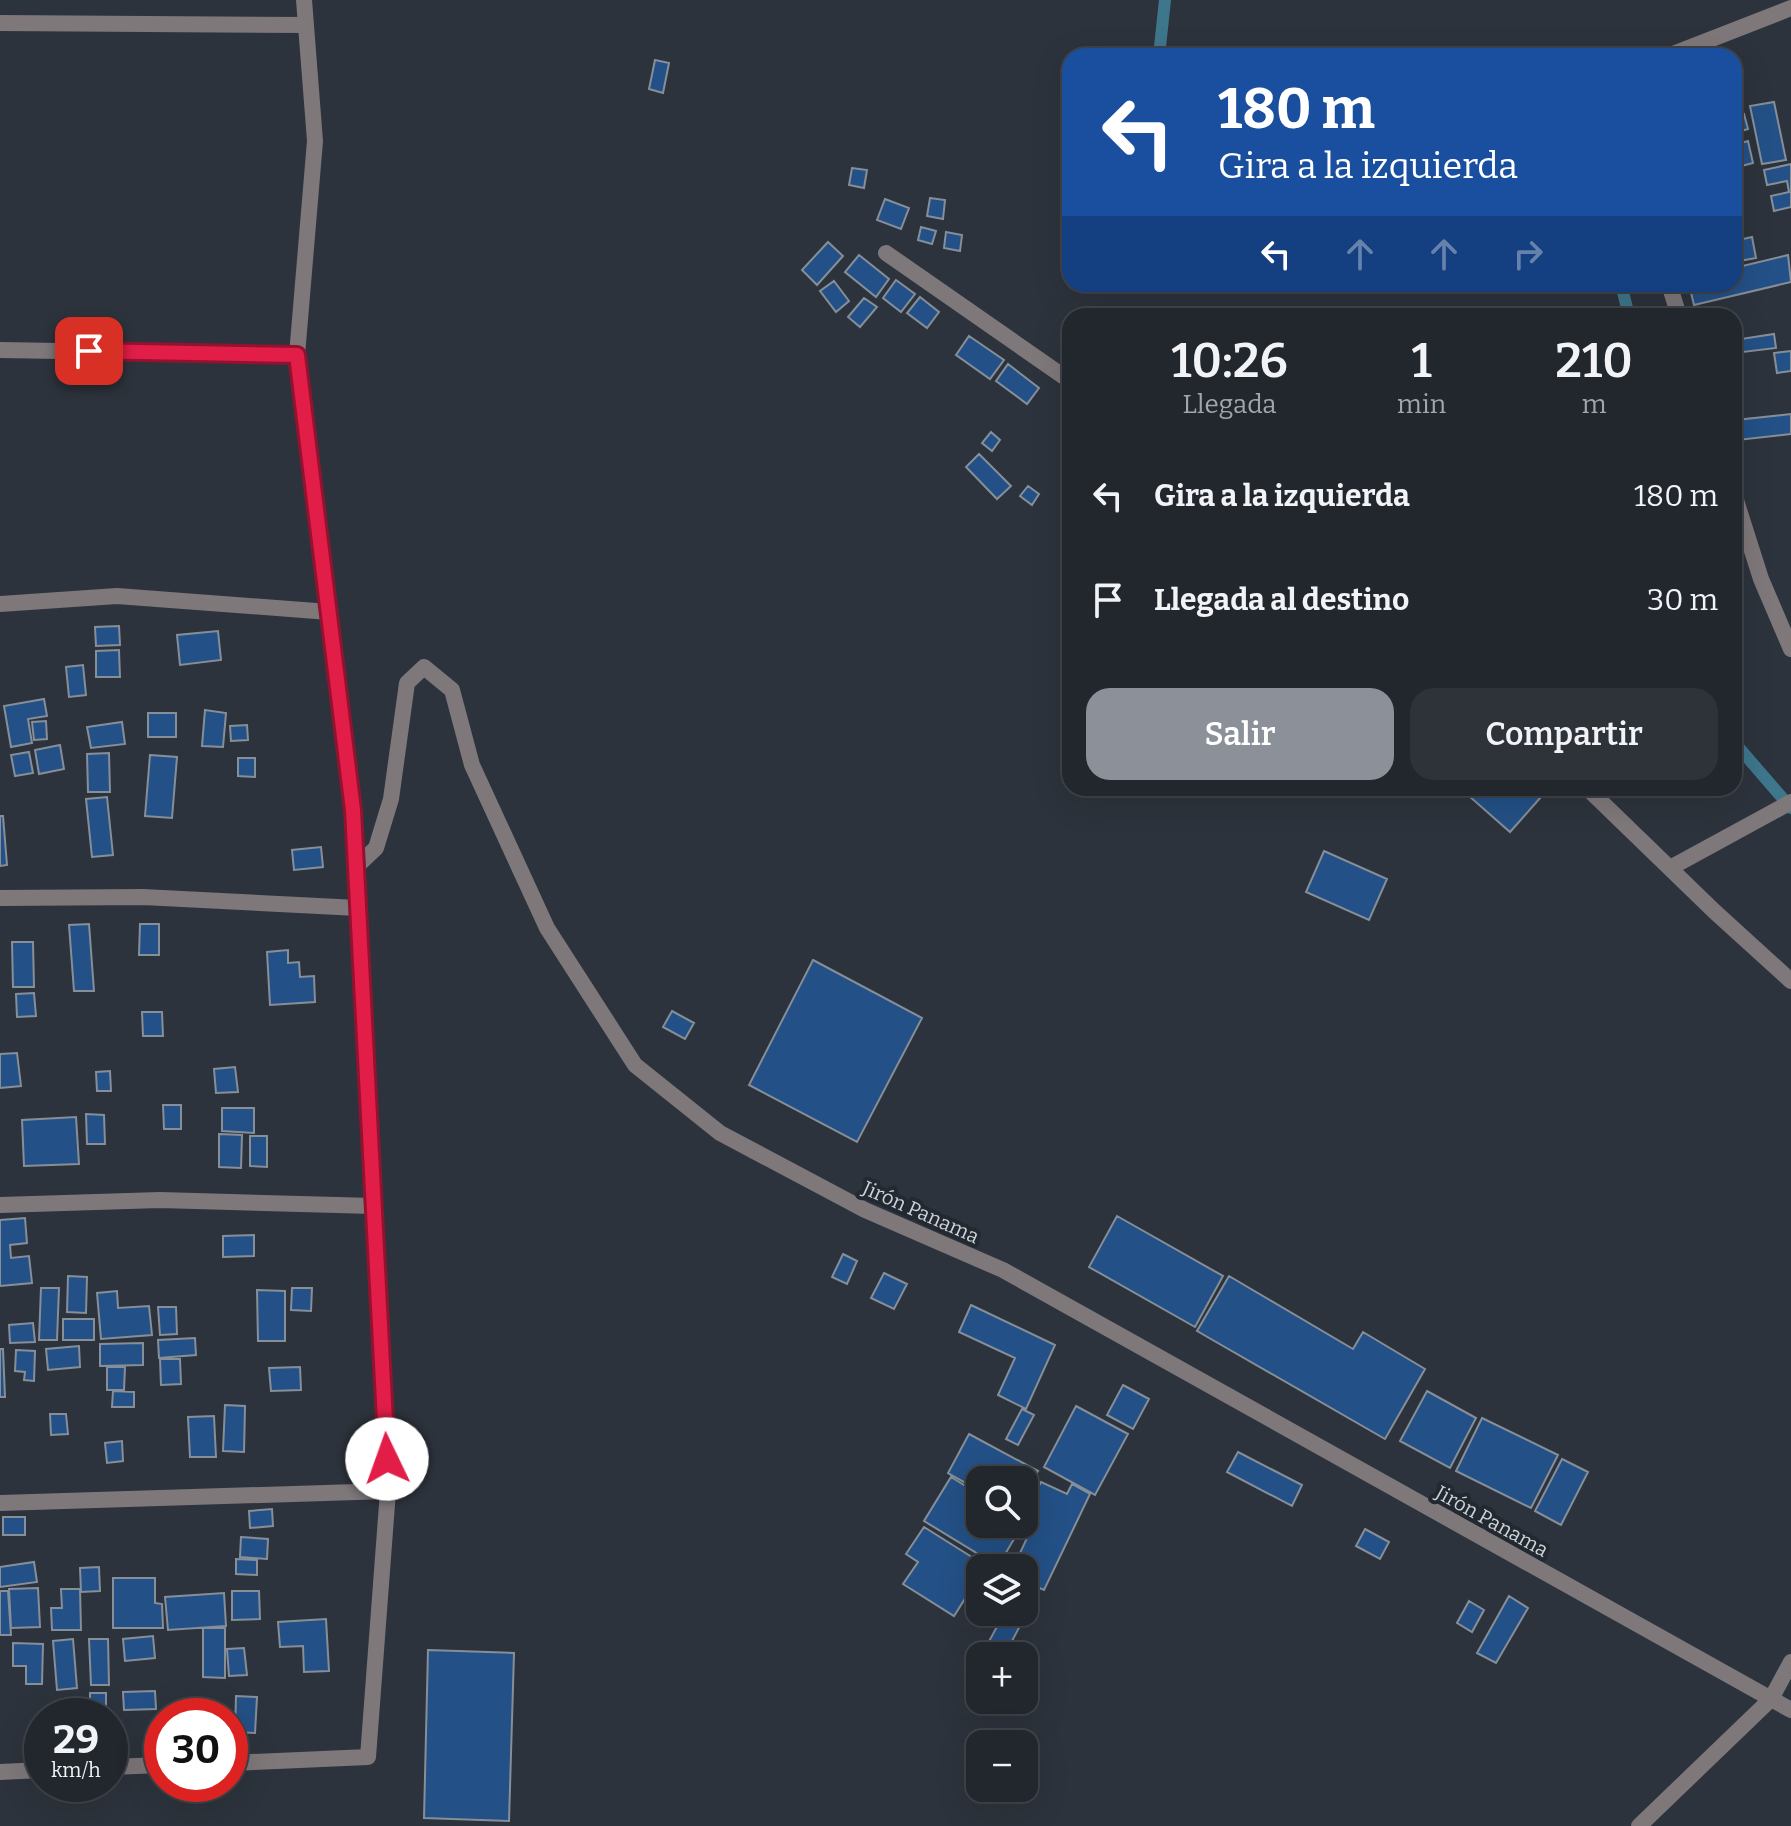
<!DOCTYPE html>
<html lang="es">
<head>
<meta charset="utf-8">
<style>
  body { margin:0; font-family:Bitter,serif; background:#2e3239; color:#f1f3f6; height:100vh; display:flex; flex-direction:column; font-size:30px; white-space:nowrap }
  * { box-sizing:border-box; margin:0 }
  p { font-size:26px; color:#a2a5aa }
  .icon { flex:none; width:44px; height:44px; fill:none; stroke:currentColor; stroke-width:2; stroke-linecap:round; stroke-linejoin:round }
  .map { position:relative; flex:1; overflow:hidden }
  .drawer { position:absolute; left:1062px; top:308px; width:680px; height:488px; display:flex; flex-direction:column; background:#22262d; border-radius:24px; box-shadow:0 8px 32px #0002,0 0 0 2px #3f4349 }
  .drawer>* { flex:none }
  .guide { position:absolute; left:1062px; top:48px; width:680px; height:244px; border-radius:24px; box-shadow:0 8px 32px #0002,0 0 0 2px #3f4349; background:#1a4fa0; color:#fff; overflow:hidden }
  .tools { position:absolute; left:966px; top:1466px; display:grid; gap:16px }
  .tools a { display:grid; place-items:center; width:72px; height:72px; border-radius:16px; background:#22262d; box-shadow:0 8px 32px #0002,0 0 0 2px #3f4349; font-size:40px }
  .speed { position:absolute; left:24px; top:1698px; display:flex; gap:16px; font-size:40px; font-weight:700; text-align:center }
  .speed>* { display:grid; place-content:center; width:104px; height:104px; border-radius:50%; background:#22262d; box-shadow:0 8px 32px #0002,0 0 0 2px #3f4349; line-height:1 }
  .speed small { font-size:20px; font-weight:400 }
  .speed .limit { border:12px solid #d22; background:#fff; color:#111 }
  .pin { position:absolute; display:grid; place-items:center; width:68px; height:68px; color:#fff; margin:-34px; border-radius:16px; box-shadow:0 4px 12px #0006 }
  .me { position:absolute; width:88px; margin:-44px; rotate:357deg; stroke-linejoin:round; filter:drop-shadow(0 0 6px #0008) }
  .turn { display:flex; align-items:center; gap:28px; height:168px; padding:0 24px; font-size:36px }
  .turn .icon { width:104px; height:104px; stroke-width:2.5 }
  .turn b { display:block; font-size:56px; line-height:68px }
  .lanes { display:flex; align-items:center; height:76px; padding:0 24px; background:#0003; justify-content:center; gap:40px; direction:ltr }
  .lanes .off { opacity:.35 }
  .eta { display:flex; justify-content:space-evenly; align-items:center; height:136px; text-align:center }
  .eta b { font-size:48px; font-weight:600; line-height:56px }
  .action { display:flex; gap:16px; margin-top:auto; padding:16px 24px }
  .action a { flex:1; height:92px; border-radius:24px; background:#8c9099; color:#fff; font-size:32px; font-weight:600; line-height:92px; text-align:center }
  .action a+a { background:#2e3239; color:#f1f3f6 }
  ul { padding:0; list-style:none }
  li { display:flex; align-items:center; gap:24px; height:104px; padding:0 24px }
  li div { flex:1 }
  li b { display:block; font-size:30px }
  li em { font-style:normal }
  .map>svg:first-child { display:block }
  .lines { fill:none; stroke-linecap:round; stroke-linejoin:round }
  .stream { stroke:#3e768c; stroke-width:12 }
  .building { fill:#235086; stroke:#868e98; stroke-width:2 }
  .minor { stroke:#7e787b; stroke-width:16 }
  .route-casing { stroke:#92132f; stroke-width:20 }
  .route { stroke:#e11d48; stroke-width:14 }
  .labels { text-anchor:middle; stroke-width:8; stroke-linejoin:round; paint-order:stroke }
  .street-label { font-size:20px; fill:#ced3d8; stroke:#232931 }
</style>
</head>
<body>
<div class="map">
<svg width="1791" height="1826" viewBox="0 0 1791 1826">
  <rect width="100%" height="100%" fill="#2d333c"/>
  <g class="lines">
    <path class="stream" d="M1159,56L1165,0
      M1621,284L1629,316
      M1734,742L1791,808"/>
  </g>
  <path class="building" d="M655,60L669,63L663,93L649,89Z
    M1774,102L1786,160L1762,164L1750,106Z
    M1744,114L1748,129L1734,133V117Z
    M1748,141L1753,163L1734,168V145Z
    M1791,164V207L1774,211L1771,196L1789,192L1787,181L1767,185L1764,170Z
    M852,168L867,170L864,188L849,185Z
    M930,198L945,200L943,219L927,216Z
    M885,199L909,208L901,229L877,220Z
    M921,227L936,231L932,244L918,240Z
    M946,232L962,235L960,251L944,248Z
    M1752,237L1756,258L1734,262V241Z
    M828,242L843,256L817,285L802,270Z
    M859,255L889,279L876,297L845,272Z
    M1788,255L1791,282L1694,305L1689,284H1734V268Z
    M896,280L915,294L901,312L883,298Z
    M834,281L849,301L836,312L820,291Z
    M920,297L939,312L927,328L907,313Z
    M864,298L877,307L860,327L848,317Z
    M1774,334L1776,348L1743,352L1741,339Z
    M969,336L1004,360L990,379L956,355Z
    M1791,351V371L1777,373L1774,353Z
    M1008,364L1039,388L1027,404L996,381Z
    M1791,414V434L1738,440L1736,420Z
    M991,432L1000,440L992,451L982,443Z
    M979,454L1011,486L997,499L966,467Z
    M1028,486L1039,494L1032,505L1020,496Z
    M119,626L120,645L96,646L95,627Z
    M218,631L221,660L180,665L177,635Z
    M119,650L120,677H96V651Z
    M83,665L86,695L69,697L66,667Z
    M44,699L47,716L28,719L32,743L11,747L4,706Z
    M205,710L226,713L223,747L202,746Z
    M148,713H176V737H148Z
    M46,721L47,739L34,740L32,722Z
    M122,722L125,744L91,748L87,727Z
    M247,725L248,740L231,741L230,726Z
    M60,745L64,769L39,774L35,750Z
    M29,752L33,773L15,776L11,755Z
    M109,753L110,792H88L87,754Z
    M150,755L177,757L172,818L145,816Z
    M238,758H255V777L238,776Z
    M1476,788H1531L1541,797L1510,832L1469,796Z
    M107,797L113,855L92,857L86,799Z
    M0,816H3L7,865L0,866Z
    M321,847L323,867L294,870L292,850Z
    M1324,851L1387,879L1369,920L1306,892Z
    M89,924L94,991H74L69,925Z
    M140,924H159V955H139Z
    M12,942H33L34,987H13Z
    M288,950V963L299,962L300,977L314,976L315,1002L270,1005L267,952Z
    M813,960L922,1018L857,1142L749,1085Z
    M34,993L36,1016L17,1017L16,994Z
    M672,1011L694,1023L685,1039L663,1027Z
    M142,1012H162L163,1036H143Z
    M17,1053L21,1086L0,1088V1054Z
    M235,1067L238,1092L216,1093L214,1069Z
    M110,1071L111,1091H97L96,1072Z
    M163,1105H181V1129H164Z
    M222,1108H254V1133L222,1131Z
    M86,1114L104,1115L105,1144H87Z
    M76,1117L79,1164L24,1166L22,1120Z
    M219,1134L242,1135L241,1168L219,1167Z
    M250,1136H267V1167L250,1166Z
    M1117,1216L1223,1276L1195,1327L1089,1267Z
    M25,1218L27,1243L10,1245L11,1258L29,1256L32,1283L0,1286V1220Z
    M254,1235V1256L223,1257V1236Z
    M843,1254L857,1261L847,1284L832,1277Z
    M884,1273L907,1284L894,1309L871,1298Z
    M68,1276L87,1277L86,1313L67,1312Z
    M1229,1276L1353,1349L1363,1332L1425,1369L1385,1439L1197,1331Z
    M41,1288H59L57,1340H39Z
    M292,1288H312L311,1311L291,1310Z
    M257,1290L285,1291V1341H258Z
    M117,1291L118,1308L149,1306L152,1335L101,1339L97,1293Z
    M971,1305L1055,1345L1026,1409L998,1395L1015,1358L959,1332Z
    M158,1307H176L177,1334L160,1335Z
    M63,1319H94V1340H63Z
    M33,1323L35,1342L10,1343L9,1325Z
    M195,1338L196,1355L159,1358L158,1340Z
    M143,1343V1365L100,1366V1344Z
    M79,1346L80,1367L48,1370L46,1349Z
    M0,1349H3L5,1397H0Z
    M16,1350L35,1351L34,1381L24,1380L25,1372L15,1371Z
    M160,1359H180L181,1384L161,1385Z
    M107,1367H125L124,1390H107Z
    M300,1367L301,1390L271,1391L269,1368Z
    M1123,1385L1149,1399L1133,1429L1107,1415Z
    M113,1391L134,1392V1407H112Z
    M1427,1391L1476,1418L1450,1468L1400,1441Z
    M225,1405L245,1406L244,1452L223,1451Z
    M1076,1406L1128,1434L1095,1495L1044,1467Z
    M1022,1409L1034,1415L1018,1445L1006,1439Z
    M50,1414H66L68,1434L51,1435Z
    M214,1416L216,1457H190L188,1417Z
    M1482,1418L1558,1455L1531,1508L1456,1471Z
    M969,1434L1038,1471L1024,1496V1480H980V1491L948,1473Z
    M122,1441L123,1461L107,1463L105,1443Z
    M1238,1452L1302,1485L1292,1506L1227,1472Z
    M1562,1459L1588,1472L1561,1525L1535,1511Z
    M951,1477L980,1495V1524H1023L998,1566L924,1521Z
    M1041,1482L1067,1494L1072,1484L1090,1494L1044,1590L1024,1581V1568H1013L1035,1521L1024,1515Z
    M272,1509L273,1526L250,1528L249,1511Z
    M3,1517H25V1535H3Z
    M924,1527L986,1566L980,1568V1575L954,1616L903,1584L918,1562L906,1554Z
    M1365,1529L1389,1542L1380,1559L1356,1546Z
    M241,1537L268,1539L267,1559L240,1557Z
    M236,1559L257,1560V1575L236,1574Z
    M34,1562L37,1582L0,1587V1567Z
    M99,1567L100,1591L81,1592L80,1568Z
    M113,1578H155V1603L162,1604L163,1628H113Z
    M1024,1582L1039,1590L1004,1656H981L1005,1612H1024Z
    M38,1588L40,1627L11,1628L9,1589Z
    M61,1589H80L81,1630H52L51,1608H62Z
    M0,1591H8L11,1635H0Z
    M232,1591H259L260,1619L232,1620Z
    M224,1593L226,1626L168,1630L165,1597Z
    M1509,1596L1528,1608L1496,1663L1477,1653Z
    M1469,1601L1484,1610L1472,1632L1457,1623Z
    M326,1619L329,1671L304,1672L303,1646L280,1647L278,1622Z
    M203,1628H225V1678L203,1677Z
    M153,1636L155,1658L125,1661L123,1639Z
    M73,1639L77,1688L57,1690L53,1641Z
    M89,1639H108L109,1685H91Z
    M13,1643L43,1644L42,1684H26V1666H13Z
    M244,1648L247,1675L229,1676L227,1649Z
    M428,1650L514,1653L509,1821L424,1818Z
    M155,1691L156,1709L124,1710L123,1692Z
    M90,1693H106V1716H90Z
    M236,1696L257,1697L255,1733L235,1732Z"/>
  <g class="lines">
    <path class="minor" d="M0,23L306,25
      M1668,56L1791,8
      M886,253L1070,381
      M1669,284L1679,316
      M0,350L297,355
      M1734,494L1761,579L1791,649
      M0,604L117,596L329,612
      M1587,788L1714,911L1791,981
      M356,867L376,848L391,799L407,683L424,667L452,690L472,765L547,928L635,1065L720,1133L865,1210L1003,1270L1791,1710
      M1670,868L1791,802
      M0,898L143,897L358,908
      M0,1205L160,1200L374,1206
      M0,1503L388,1491
      M230,1763L368,1757L388,1491L353,810L297,355L315,141L304,0
      M110,1767L162,1765
      M0,1772L42,1770
      M1639,1826L1771,1699L1791,1662"/>
  </g>
  <g class="lines">
    <defs>
      <path id="route" d="M89,351L297,355L353,810L387,1459"/>
    </defs>
    <use href="#route" class="route-casing"/>
    <use href="#route" class="route"/>
  </g>
  <g class="labels">
    <g class="street-label">
      <text transform="translate(921 1212) rotate(24)" y="7">Jirón Panama</text>
      <text transform="translate(1492 1521) rotate(29)" y="7">Jirón Panama</text>
    </g>
  </g>
</svg>
<div class="tools">
<a><svg class="icon" aria-label="search" viewBox="0 0 24 24"><circle cx="10" cy="10" r="6"/><path d="M15 15l6 6"/></svg></a>
<a><svg class="icon" aria-label="layers" viewBox="0 0 24 24"><path d="M12 4l9 5-9 5-9-5zM3 14l9 5 9-5"/></svg></a>
<a>+</a>
<a>−</a>
</div>
<div class="speed"><div>29<small>km/h</small></div><div class="limit">30</div></div>
<div class="pin" style="left:89px;top:351px;background:#d93025"><svg class="icon" aria-label="arrive" viewBox="0 0 24 24"><path d="M6 21V4h12l-3 4 3 4H6"/></svg></div>
<svg class="me" style="left:387px;top:1459px" viewBox="-20 -20 40 40"><circle r="19" fill="#fff"/><path d="M0-13L10 11 0 6-10 11z" fill="#e11d48"/></svg>
<div class="guide">
<div class="turn"><svg class="icon" aria-label="left" viewBox="0 0 24 24"><path d="M17 20v-9H6M10 6l-5 5 5 5"/></svg><div><b>180 m</b>Gira a la izquierda</div></div>
<div class="lanes"><svg class="icon" aria-label="left" viewBox="0 0 24 24"><path d="M17 20v-9H6M10 6l-5 5 5 5"/></svg><svg class="icon off" aria-label="ahead" viewBox="0 0 24 24"><path d="M12 20V5M6 11l6-6 6 6"/></svg><svg class="icon off" aria-label="ahead" viewBox="0 0 24 24"><path d="M12 20V5M6 11l6-6 6 6"/></svg><svg class="icon off" aria-label="right" viewBox="0 0 24 24"><path d="M7 20v-9h11M14 6l5 5-5 5"/></svg></div>
</div>
<section class="drawer">
<div class="eta">
<div><b>10:26</b><p>Llegada</p></div>
<div><b>1</b><p>min</p></div>
<div><b>210</b><p>m</p></div>
</div>
<ul>
<li><svg class="icon" aria-label="left" viewBox="0 0 24 24"><path d="M17 20v-9H6M10 6l-5 5 5 5"/></svg><div><b>Gira a la izquierda</b></div><em>180 m</em></li>
<li><svg class="icon" aria-label="arrive" viewBox="0 0 24 24"><path d="M6 21V4h12l-3 4 3 4H6"/></svg><div><b>Llegada al destino</b></div><em>30 m</em></li>
</ul>
<div class="action"><a>Salir</a><a>Compartir</a></div>
</section>
</div>
</body>
</html>
